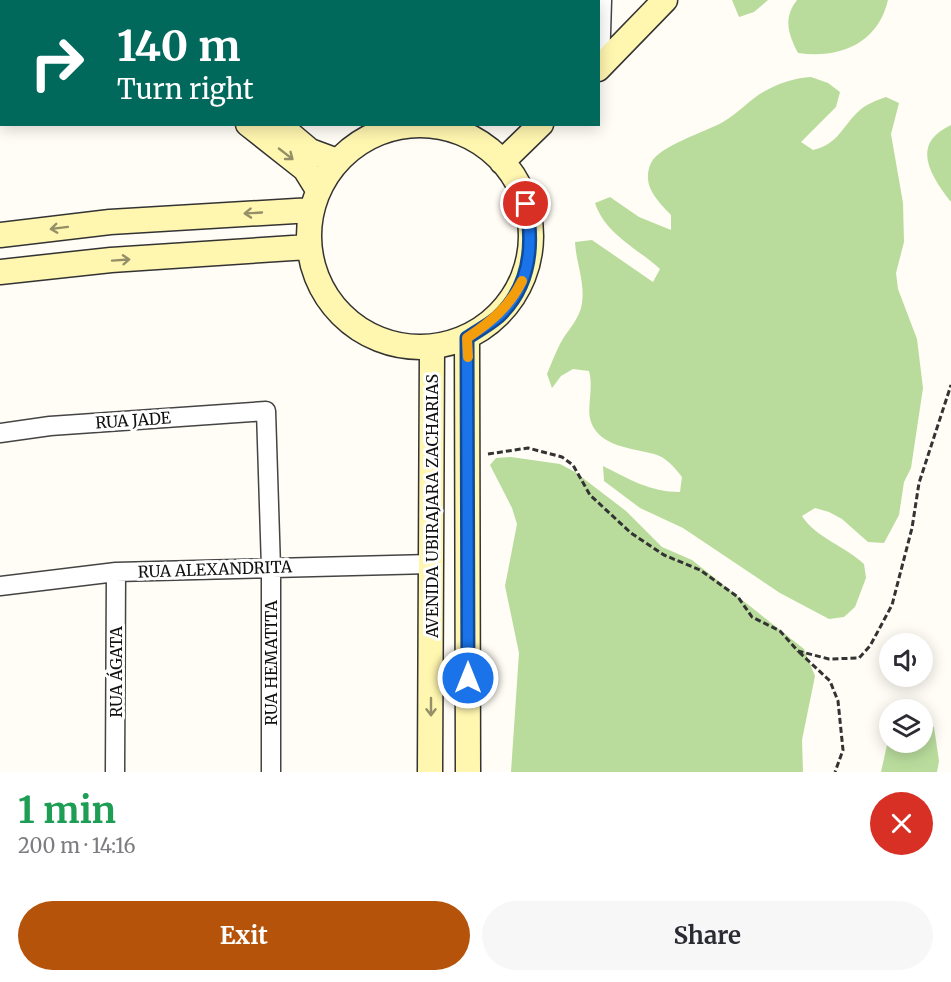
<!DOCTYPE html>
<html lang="en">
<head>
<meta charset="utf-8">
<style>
  body { margin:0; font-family:Merriweather,serif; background:#f7f7f7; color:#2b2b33; height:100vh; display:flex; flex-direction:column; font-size:22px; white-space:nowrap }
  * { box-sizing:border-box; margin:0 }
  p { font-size:20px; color:#7c7c81 }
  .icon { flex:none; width:33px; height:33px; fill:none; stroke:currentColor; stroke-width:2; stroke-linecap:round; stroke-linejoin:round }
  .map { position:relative; height:772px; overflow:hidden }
  .details { display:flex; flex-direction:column; background:#fff; flex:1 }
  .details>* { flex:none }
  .banner { position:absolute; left:0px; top:0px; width:600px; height:126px; box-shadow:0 3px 15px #0003; background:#00695c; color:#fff; overflow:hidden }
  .tools { position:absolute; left:879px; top:633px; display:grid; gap:12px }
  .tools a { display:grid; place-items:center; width:54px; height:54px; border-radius:50%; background:#fff; box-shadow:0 3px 15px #0003; font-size:30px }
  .pin { position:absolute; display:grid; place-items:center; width:51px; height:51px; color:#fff; margin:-26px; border:3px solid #fff; border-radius:50%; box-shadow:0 2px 6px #0007 }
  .me { position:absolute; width:66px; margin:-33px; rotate:0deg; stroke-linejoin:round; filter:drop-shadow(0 0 4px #0008) }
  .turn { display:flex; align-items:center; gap:21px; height:126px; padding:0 18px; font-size:27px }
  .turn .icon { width:78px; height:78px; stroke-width:2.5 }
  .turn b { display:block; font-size:42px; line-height:51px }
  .round { display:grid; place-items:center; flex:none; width:63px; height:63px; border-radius:32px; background:#f7f7f7 }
  .headline { display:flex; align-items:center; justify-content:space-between; height:102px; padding:0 18px }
  h1 { font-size:36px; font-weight:700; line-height:45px; color:#1e9e55 }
  .button { display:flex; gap:12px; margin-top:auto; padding:12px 18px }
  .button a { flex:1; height:69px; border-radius:36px; background:#b45309; color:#fff; font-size:24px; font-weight:700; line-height:69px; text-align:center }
  .button a+a { background:#f7f7f7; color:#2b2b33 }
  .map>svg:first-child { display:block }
  .forest { fill:#b9dc9c }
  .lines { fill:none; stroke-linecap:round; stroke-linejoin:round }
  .street-casing { stroke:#444; stroke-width:21 }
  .secondary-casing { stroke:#333; stroke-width:27 }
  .path { stroke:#333; stroke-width:3; stroke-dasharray:6 3; stroke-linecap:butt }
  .street { stroke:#fff; stroke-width:18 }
  .secondary { stroke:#fff6b0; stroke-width:24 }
  .oneway { stroke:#948f68 }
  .route-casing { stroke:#114b97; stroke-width:15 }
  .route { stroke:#1a73e8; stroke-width:10 }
  .slow { stroke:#f59e0b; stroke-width:10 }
  .labels { text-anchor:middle; stroke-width:6; stroke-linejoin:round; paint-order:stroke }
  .street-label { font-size:16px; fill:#111; stroke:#fff }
</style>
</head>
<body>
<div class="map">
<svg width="951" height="772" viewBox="0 0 951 772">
  <rect width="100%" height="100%" fill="#fffdf5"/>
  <path class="forest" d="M732,0H768L754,12L739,17Z
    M797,0H888C878,44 839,59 798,53C788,34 783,18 797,0Z
    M811,77L828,83L840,92L836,107L801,142L813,150C839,144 842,126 860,110C867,104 877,100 886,97L899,103L891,134L903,203L904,242L896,273L898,289L917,339L923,388L911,468L904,482L899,515L884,543L868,542L842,519L829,512L815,508L802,516C816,538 845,546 864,564L866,578L855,607L844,617L829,619L780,593L683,528L640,508L604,481L603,466C629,479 650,492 680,492L682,477C675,468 666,457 654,454C632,448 600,447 591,422C586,408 594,389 589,371L573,369L561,376L552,388L547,374C551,364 555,354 560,344C568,329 580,319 582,303C585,281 576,263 575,242L592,240L653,282L660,269C637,248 605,234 595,203L610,197L639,217L671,230V215C657,200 641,185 651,163C659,146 705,132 723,122C739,113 751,98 767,90C781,82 796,78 811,77Z
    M951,125V202C930,175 910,144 951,125Z
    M511,457L560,464L575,472L626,511L662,547L692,560L804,649L815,676L802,740L803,772H511L519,653L505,586L517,524L512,508L490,465L496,458Z
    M923,722L934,727L939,761L937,772H881L889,736L890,742H922Z"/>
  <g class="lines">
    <defs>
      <path id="street" d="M383,0L385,2
        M65,2L66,0
        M600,68L602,0
        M0,82L2,80
        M0,433L50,426L266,411L271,568V772
        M0,586L116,572L431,564
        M115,772L116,572"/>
      <path id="secondary" d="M89,0L91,2
        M122,0L124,2
        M412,2V0
        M442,2V0
        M598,69L665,0
        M248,124L305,169L318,190
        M278,124L310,151L337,161
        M309 236a111 111 0 1 1 222 0a111 111 0 1 1-222 0Z
        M502,162L541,124
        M0,235L110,222L312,210
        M0,272L111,260L308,247
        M467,338L468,772
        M430,772L432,348"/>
    </defs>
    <use href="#street" class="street-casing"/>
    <use href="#secondary" class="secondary-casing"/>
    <path class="path" d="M488,454L528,448L562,457L573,465L590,495L631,533L664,555L700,570L738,597L752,617L780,631L798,651L829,659L859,658L870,646L892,605L912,528L919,483L951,385
      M799,652L830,681L838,701L843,750L835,772"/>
    <use href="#street" class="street"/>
    <use href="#secondary" class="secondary"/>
  </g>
  <defs><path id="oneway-shaft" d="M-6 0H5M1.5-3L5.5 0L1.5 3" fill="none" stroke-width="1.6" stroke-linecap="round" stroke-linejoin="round" transform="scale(1.5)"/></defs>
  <g class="oneway">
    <use href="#oneway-shaft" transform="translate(286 154) rotate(38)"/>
    <use href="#oneway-shaft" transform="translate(253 213) rotate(177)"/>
    <use href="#oneway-shaft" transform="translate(59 228) rotate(173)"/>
    <use href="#oneway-shaft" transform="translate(121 260) rotate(-4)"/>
    <use href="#oneway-shaft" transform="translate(431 707) rotate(90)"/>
  </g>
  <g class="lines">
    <defs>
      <path id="route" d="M468,678L467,338C477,331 489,325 498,317C530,287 534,245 526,204"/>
    </defs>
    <use href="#route" class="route-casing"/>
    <use href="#route" class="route"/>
    <path class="slow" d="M468,357L467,338C492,321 509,307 522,281"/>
  </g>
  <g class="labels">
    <g class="street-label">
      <text transform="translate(133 420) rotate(-4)" y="6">RUA JADE</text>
      <text transform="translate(432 506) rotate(-90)" y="6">AVENIDA UBIRAJARA ZACHARIAS</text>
      <text transform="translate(215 569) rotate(-2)" y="6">RUA ALEXANDRITA</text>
      <text transform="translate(271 663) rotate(-90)" y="6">RUA HEMATITA</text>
      <text transform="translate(116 672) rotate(-90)" y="6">RUA ÁGATA</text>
    </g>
  </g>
</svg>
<div class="tools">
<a><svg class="icon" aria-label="sound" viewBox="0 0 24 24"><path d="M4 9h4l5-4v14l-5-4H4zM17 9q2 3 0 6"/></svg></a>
<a><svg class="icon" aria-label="layers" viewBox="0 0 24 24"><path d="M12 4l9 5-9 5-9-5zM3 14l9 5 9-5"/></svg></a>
</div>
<div class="pin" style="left:526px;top:204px;background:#d93025"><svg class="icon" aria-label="arrive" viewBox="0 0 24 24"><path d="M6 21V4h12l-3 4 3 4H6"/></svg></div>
<svg class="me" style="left:468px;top:678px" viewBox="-20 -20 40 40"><circle r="17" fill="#1a73e8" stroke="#fff" stroke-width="3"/><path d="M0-11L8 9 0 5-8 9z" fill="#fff"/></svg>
<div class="banner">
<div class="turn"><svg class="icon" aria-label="right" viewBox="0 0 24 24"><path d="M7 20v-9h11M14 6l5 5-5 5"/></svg><div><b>140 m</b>Turn right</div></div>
</div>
</div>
<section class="details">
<div class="headline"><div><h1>1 min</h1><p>200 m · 14:16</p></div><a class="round" style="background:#d93025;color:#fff"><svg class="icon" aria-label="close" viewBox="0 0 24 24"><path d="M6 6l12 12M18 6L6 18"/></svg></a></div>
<div class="button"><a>Exit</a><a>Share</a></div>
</section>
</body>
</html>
